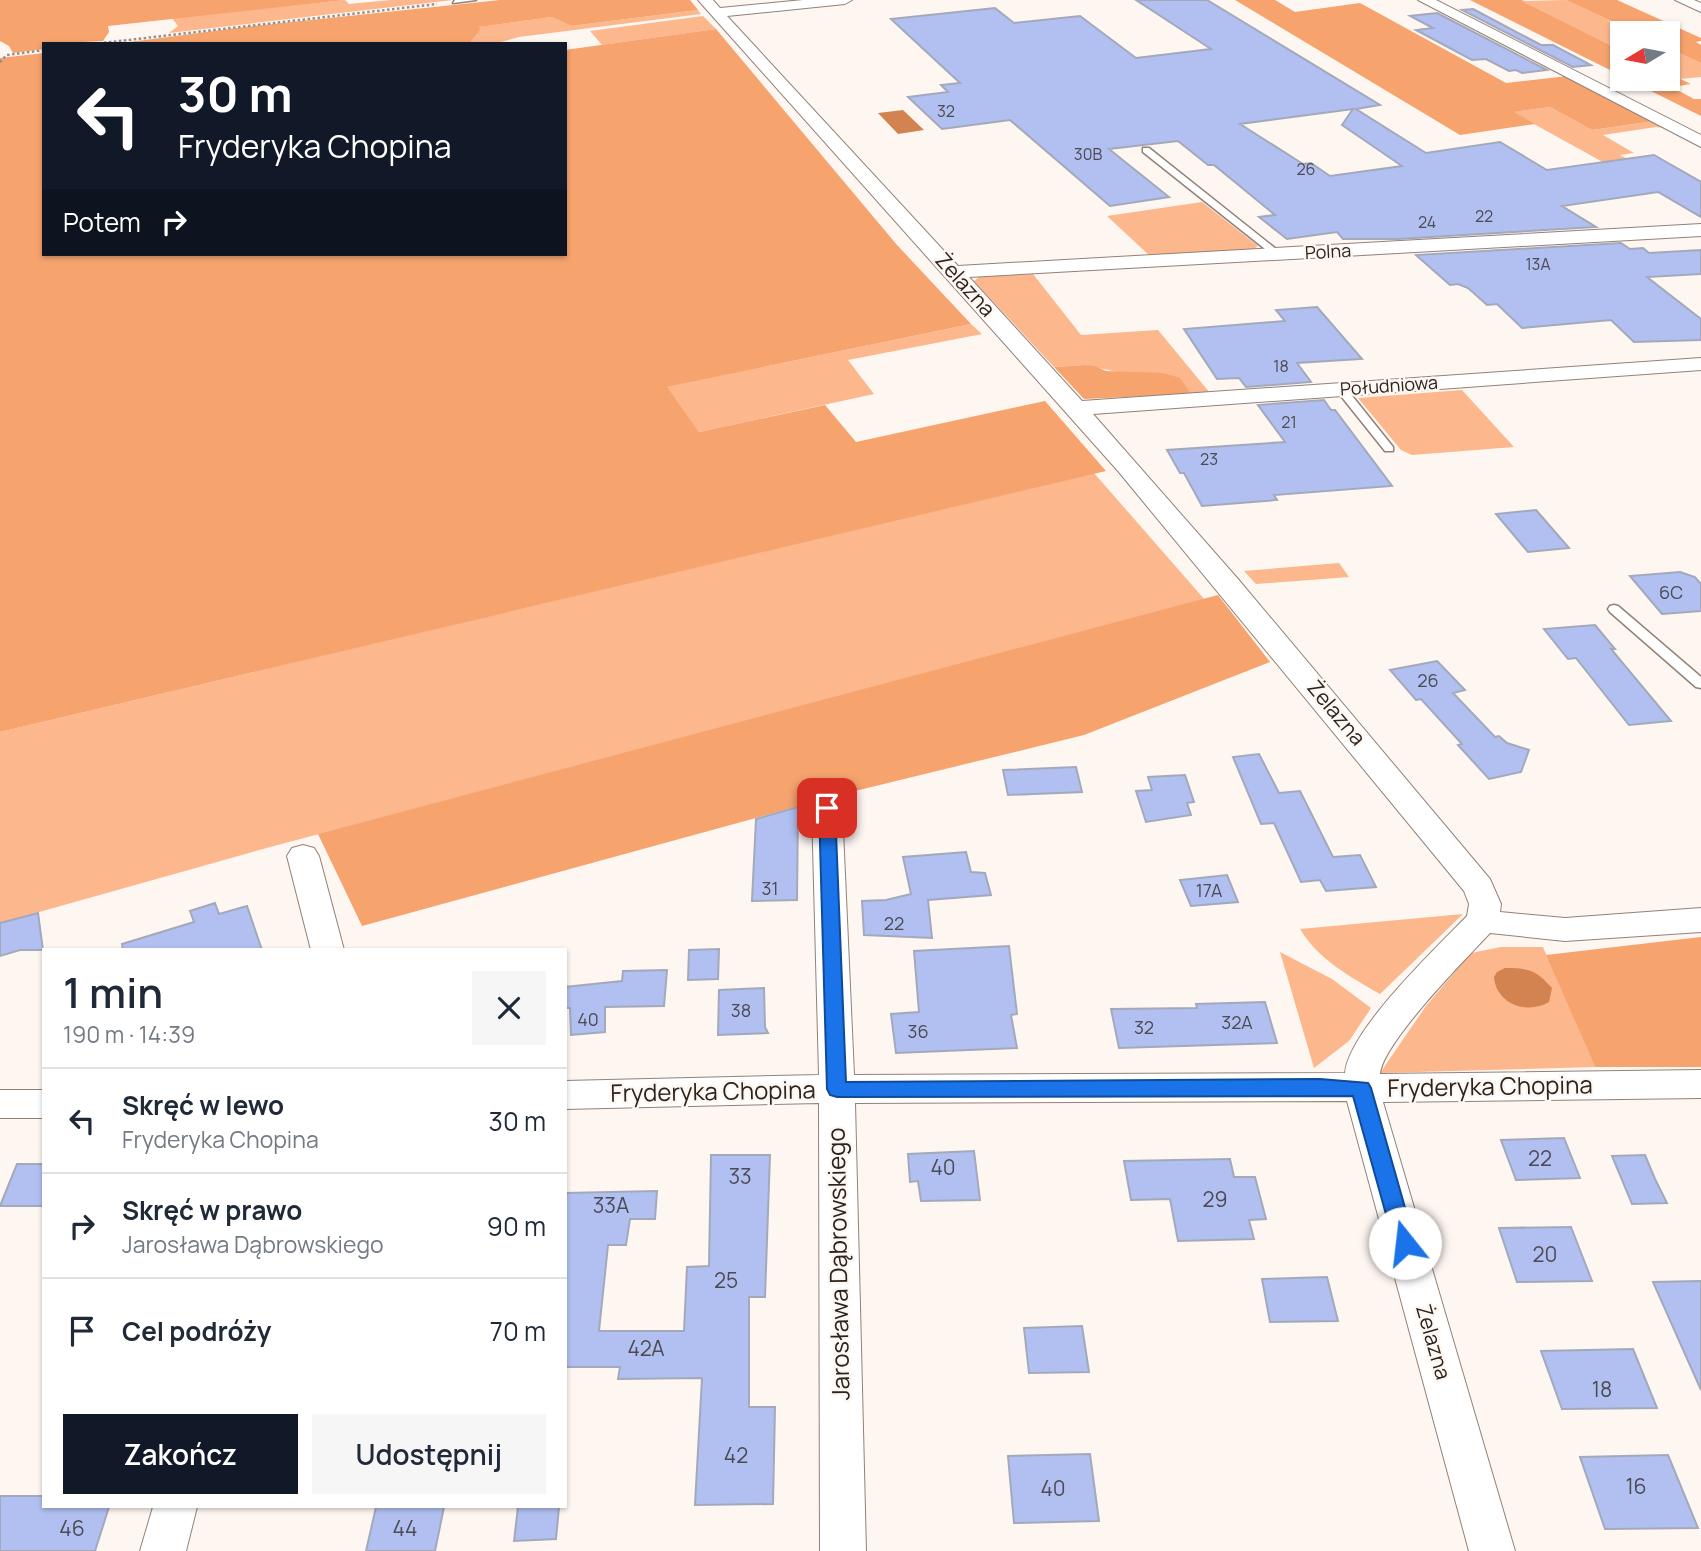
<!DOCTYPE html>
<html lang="pl">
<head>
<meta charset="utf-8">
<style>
  body { margin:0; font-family:Manrope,sans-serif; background:#f6f6f7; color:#1f2937; height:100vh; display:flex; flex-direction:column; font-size:26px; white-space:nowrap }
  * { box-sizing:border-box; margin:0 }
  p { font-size:23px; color:#747a83 }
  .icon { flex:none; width:38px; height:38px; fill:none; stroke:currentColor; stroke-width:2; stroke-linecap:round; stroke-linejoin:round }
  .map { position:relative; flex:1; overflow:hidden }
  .drawer { position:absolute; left:42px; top:948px; width:525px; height:560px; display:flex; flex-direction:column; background:#fff; border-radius:0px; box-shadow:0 2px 5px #0004 }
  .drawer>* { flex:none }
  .top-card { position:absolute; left:42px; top:42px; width:525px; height:214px; border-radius:0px; box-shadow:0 2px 5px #0004; background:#111827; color:#fff; overflow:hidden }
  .needle { width:46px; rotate:260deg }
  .tools { position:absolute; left:1610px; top:21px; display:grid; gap:14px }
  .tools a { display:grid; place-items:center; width:70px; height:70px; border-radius:0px; background:#fff; box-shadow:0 2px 5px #0004; font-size:35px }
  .pin { position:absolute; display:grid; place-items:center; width:60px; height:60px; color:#fff; margin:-30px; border-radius:14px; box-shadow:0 4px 10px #0006 }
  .me { position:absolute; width:77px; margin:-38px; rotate:344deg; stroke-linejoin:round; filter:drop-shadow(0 0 5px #0008) }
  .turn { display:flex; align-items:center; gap:24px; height:147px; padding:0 21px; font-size:32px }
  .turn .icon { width:91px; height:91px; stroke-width:2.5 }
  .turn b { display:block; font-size:49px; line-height:60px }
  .then { display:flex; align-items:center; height:66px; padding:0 21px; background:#0003; gap:14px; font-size:26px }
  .round { display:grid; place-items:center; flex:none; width:74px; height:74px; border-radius:0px; background:#f6f6f7 }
  .overview { display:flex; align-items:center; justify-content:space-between; height:119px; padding:0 21px }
  h1 { font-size:42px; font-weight:600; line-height:52px }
  .action { display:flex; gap:14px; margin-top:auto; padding:14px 21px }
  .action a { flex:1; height:80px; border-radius:0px; background:#111827; color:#fff; font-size:28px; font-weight:600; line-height:80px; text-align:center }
  .action a+a { background:#f6f6f7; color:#1f2937 }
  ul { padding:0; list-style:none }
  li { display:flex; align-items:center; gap:21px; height:105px; padding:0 21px; border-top:2px solid #e0e1e3 }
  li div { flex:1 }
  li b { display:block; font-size:26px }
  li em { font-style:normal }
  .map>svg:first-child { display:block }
  .green { fill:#fcb78d }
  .forest { fill:#f6a36e }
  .water { fill:#d3834f }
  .building { fill:#b1c0f1; stroke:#a3a9bb; stroke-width:2; fill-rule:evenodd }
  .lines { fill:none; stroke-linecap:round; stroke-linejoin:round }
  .service-casing { stroke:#938177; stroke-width:3 }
  .minor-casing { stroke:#938177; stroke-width:2 }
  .path { stroke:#968f8a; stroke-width:2.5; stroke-dasharray:2.5 2.5; stroke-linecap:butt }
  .service { fill:#fff; fill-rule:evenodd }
  .minor { fill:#fff; fill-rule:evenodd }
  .route { fill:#1a73e8; stroke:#114b97; stroke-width:2 }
  .labels { text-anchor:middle; stroke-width:5; stroke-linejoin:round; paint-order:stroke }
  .far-number-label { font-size:16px; fill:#4c4a53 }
  .far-street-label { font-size:18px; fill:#2a231e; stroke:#fef6f1 }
  .number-label { font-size:18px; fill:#4c4a53 }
  .street-label { font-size:21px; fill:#2a231e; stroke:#fef6f1 }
  .near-number-label { font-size:21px; fill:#4c4a53 }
  .near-street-label { font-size:24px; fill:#2a231e; stroke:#fef6f1 }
</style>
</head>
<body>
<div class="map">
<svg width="1701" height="1551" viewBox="0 0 1701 1551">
  <rect width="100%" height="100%" fill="#fef6f1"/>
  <path class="green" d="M345,0L349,4L391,0H453L169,33L178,26L172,18Z
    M1566,0L1637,33H1622V51L1519,1Z
    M698,10L701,14L519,37L493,44H454L470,41L478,27L552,17L571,26Z
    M703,16L716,29L602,45L590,31Z
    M1668,48L1701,63V77L1680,79L1668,73Z
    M1550,107L1592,130L1654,121L1670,129L1656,127L1603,135L1634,153L1620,155L1635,163L1610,166L1512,112Z
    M1202,202L1258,246L1253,250L1150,256L1107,216Z
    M1033,274L1081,335L1158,330L1210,393L1191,394L1163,373L1128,374L1084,365L1054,367L974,281L979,277Z
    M971,324L982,334L848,360L874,394L699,432L666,387Z
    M1462,390L1514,447L1412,455L1401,450L1358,398Z
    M1094,473L1205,600L270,847L0,923V732Z
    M1339,563L1349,577L1256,584L1244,571Z
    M1463,914L1380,994C1349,976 1319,960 1300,929Z
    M1501,947H1543L1595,1067L1380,1073L1426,1006L1471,953Z
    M1280,952L1332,979L1371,1008L1349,1041L1314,1068Z"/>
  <path class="forest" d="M0,0H345L108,26L109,32L103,41L44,44V49L13,53L9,46L0,41Z
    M500,0H690L698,10L571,26L552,17L479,27L480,30L470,42L454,44H114L245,27Z
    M1235,0H1275L1295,12L1360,3L1506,83L1568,76L1654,121L1592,130L1550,107L1514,112L1535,124L1460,135Z
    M1470,0H1525L1521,1L1622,51V76Z
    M1566,0H1617L1701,38V41L1696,42L1701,45V63L1668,48V33H1637Z
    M716,29L897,245L971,324L667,387L699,432L825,405L856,442L1045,401L1106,471L0,732V58L44,53V254H565V50Z
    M1668,73L1691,84L1672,87L1694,99H1701V116L1627,79H1668Z
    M1084,365L1095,366L1106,371L1163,373L1180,378L1191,394L1084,399L1054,367Z
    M1218,595L1270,662L1084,735L847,793L362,926L318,834Z
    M1701,937V1067H1595L1546,955Z"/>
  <path class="water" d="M903,110L924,130L898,134L878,113Z
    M1505,968C1529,968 1536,970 1552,988L1549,1002C1527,1015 1496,1004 1494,977L1497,972Z"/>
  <path class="building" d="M1136,0H1207L1380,105L1356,109L1426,153L1500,142L1547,170L1654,155L1701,182V217L1658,192L1562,206L1596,227L1398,239H1343L1337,232L1287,239L1259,217L1275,215L1214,165H1208L1178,141L1109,149L1169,197L1110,206L1010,120L942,129L908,97L948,92L941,85L960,83L891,19L995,8L1014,23L1080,16L1136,58L1211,49ZM1353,109L1342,125L1402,166L1330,176L1311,163L1303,164L1240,124Z
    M1473,9L1541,45H1553L1591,65L1573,67L1462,10Z
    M1437,13L1547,70L1522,73L1516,70L1509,71L1486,59L1472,60L1416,30L1433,28L1410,16Z
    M1621,243L1630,249L1643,248L1649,253L1701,250V274L1647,277L1701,319V340L1634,342L1611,320L1522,328L1497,304L1487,305L1468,288L1458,284L1450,285L1416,255Z
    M1317,307L1362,359L1297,363L1311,382L1246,387L1239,378L1217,379L1184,329L1285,321L1276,310Z
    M1324,400L1331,410H1335L1392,486L1274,495L1277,500L1202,506L1184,473H1180L1167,450L1285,442L1258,405Z
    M1536,510L1569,548L1528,552L1496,514Z
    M1680,572L1695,577L1701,584V611L1662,614L1630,576Z
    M1595,625L1615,649H1611L1671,721L1629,725L1576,658L1568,659L1544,629Z
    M1437,661L1465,690L1453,693L1495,737L1499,736L1507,743L1529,750L1521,772L1489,779L1458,745L1462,744L1421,699L1416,700L1390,670Z
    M1259,754L1279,793L1300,791L1333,857L1360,855L1376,887L1326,891L1320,880L1301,882L1274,823L1261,824L1233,757Z
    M1076,767L1082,792L1008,795L1003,770Z
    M1185,775L1194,802L1187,803L1191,815L1146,822L1136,791L1152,790L1148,777Z
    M798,807L797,900L752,901L756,819Z
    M966,852L971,872L985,873L991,895L928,900L932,938L864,935L862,901L886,900L911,894L903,857Z
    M1227,875L1238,902L1191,906L1180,880Z
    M215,903L219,914L247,906L262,950H123L122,944L194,922L190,911Z
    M38,913L43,950H20L0,956V923Z
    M1009,946L1017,1014L1011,1015L1017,1048L896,1053L891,1014L919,1012L914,951Z
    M719,949L718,979L688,980L689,950Z
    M667,970L664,1006L605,1007V1032L571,1035L570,1008H565V987L622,981L623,971Z
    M764,988L765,1027L768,1033L718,1035L719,990Z
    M1265,1002L1277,1043L1119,1048L1111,1009L1197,1008L1196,1004Z
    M1564,1138L1580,1178L1516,1180L1501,1140Z
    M974,1151L980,1200L921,1201L918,1181L910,1182L908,1154Z
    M711,1155H770L765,1297H749V1407H775L773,1504L695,1505L702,1378L618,1379L620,1367H565V1193L657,1191L655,1219H630L626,1245H608L599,1331H684L687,1267L709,1266Z
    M1645,1155L1655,1179L1667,1203L1632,1204L1612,1156Z
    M1230,1159L1234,1177H1255L1266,1219L1249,1220L1254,1239L1178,1241L1170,1199L1131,1200L1124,1161Z
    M17,1164H44V1206H0Z
    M1571,1227L1592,1281L1517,1282L1499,1228Z
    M1327,1277L1338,1321L1270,1322L1262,1279Z
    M1701,1281V1390L1653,1282Z
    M1082,1326L1089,1372L1029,1373L1024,1328Z
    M1633,1349L1657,1408L1562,1409L1541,1351Z
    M1090,1454L1099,1521L1014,1523L1008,1456Z
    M1668,1455L1698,1528L1605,1529L1580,1457Z
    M0,1496H44V1507H109L95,1551H0Z
    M376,1507H444L435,1551H366Z
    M518,1507H559L556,1539L514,1541Z"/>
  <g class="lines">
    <defs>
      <path id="service" d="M455,0H476L453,3Z
        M1143,148H1149L1281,253V257H1275L1143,152Z
        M1341,386L1345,387L1393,447V451H1385L1337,391V387Z
        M1614,605L1618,606L1701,677V688L1696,687L1610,612L1608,609L1610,606Z"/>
      <path id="minor" d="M698,0H713L720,8L803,0H852L845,4L727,16L958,266L1701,224V236L969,277L1082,401L1701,358V370L1093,414L1238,579L1490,879L1501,904L1500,912L1565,918L1701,908V932L1565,941L1490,933C1466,959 1383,1042 1380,1074L1701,1070V1098L1383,1102L1515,1551H1469L1347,1101L855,1103L866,1551H820L819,1103L565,1109V1081L819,1075L812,808L816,801L827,798L838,801L842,808L854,1075L1345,1073C1349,1030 1436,948 1467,916L1469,904L1464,891L1118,471Z
        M1418,0H1436L1701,135V147Z
        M1675,0H1694L1701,3V12Z
        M303,845L314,848L319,856L344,950H311L287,856L292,848Z
        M0,1090H44V1118H0Z
        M153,1507H197L186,1551H140Z"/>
    </defs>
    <use href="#service" class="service-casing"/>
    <use href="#minor" class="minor-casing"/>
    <path class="path" d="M94,44L437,4
      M0,62L7,55L44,50"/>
    <use href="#service" class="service"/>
    <use href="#minor" class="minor"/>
  </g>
  <path class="route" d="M827,803L835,808L846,1082L1320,1079L1368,1083L1371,1088L1415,1243L1412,1249L1405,1252L1397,1249L1394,1243L1353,1096L837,1097L830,1095L827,1089L819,808Z"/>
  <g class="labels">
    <g class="far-number-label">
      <text x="946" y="117">32</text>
      <text x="1088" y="160">30B</text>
      <text x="1306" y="175">26</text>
      <text x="1484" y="222">22</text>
      <text x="1427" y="228">24</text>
      <text x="1538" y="270">13A</text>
      <text x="1281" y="372">18</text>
      <text x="1289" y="428">21</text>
      <text x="1209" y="465">23</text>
    </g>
    <g class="far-street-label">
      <text transform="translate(1328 252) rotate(-3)" y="6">Polna</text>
      <text transform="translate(1389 386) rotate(-4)" y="6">Południowa</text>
    </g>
    <g class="number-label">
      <text x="1671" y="599">6C</text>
      <text x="1428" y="687">26</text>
      <text x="770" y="895">31</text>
      <text x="1209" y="897">17A</text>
      <text x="894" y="930">22</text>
      <text x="741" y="1017">38</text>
      <text x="588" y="1026">40</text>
      <text x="1237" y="1029">32A</text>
      <text x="1144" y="1034">32</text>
      <text x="918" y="1038">36</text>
    </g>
    <g class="street-label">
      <text transform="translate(965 285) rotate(48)" y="7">Żelazna</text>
      <text transform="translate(1336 713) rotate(50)" y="7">Żelazna</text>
      <text transform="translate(1433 1342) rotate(74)" y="7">Żelazna</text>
    </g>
    <g class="near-number-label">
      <text x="1540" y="1166">22</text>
      <text x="943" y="1175">40</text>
      <text x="740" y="1184">33</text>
      <text x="1215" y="1207">29</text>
      <text x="611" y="1213">33A</text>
      <text x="1545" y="1262">20</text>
      <text x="726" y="1288">25</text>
      <text x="646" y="1356">42A</text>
      <text x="1602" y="1397">18</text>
      <text x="736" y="1463">42</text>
      <text x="1636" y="1494">16</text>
      <text x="1053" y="1496">40</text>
      <text x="72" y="1536">46</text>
      <text x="405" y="1536">44</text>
    </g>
    <g class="near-street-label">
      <text transform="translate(1490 1087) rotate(-1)" y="8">Fryderyka Chopina</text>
      <text transform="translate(713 1092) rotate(-1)" y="8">Fryderyka Chopina</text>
      <text transform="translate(839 1264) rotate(-91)" y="8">Jarosława Dąbrowskiego</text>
    </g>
  </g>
</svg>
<div class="tools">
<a><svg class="needle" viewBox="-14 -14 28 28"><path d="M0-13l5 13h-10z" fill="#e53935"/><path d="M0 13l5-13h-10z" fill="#747a83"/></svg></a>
</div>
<div class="pin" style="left:827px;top:808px;background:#d93025"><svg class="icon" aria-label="arrive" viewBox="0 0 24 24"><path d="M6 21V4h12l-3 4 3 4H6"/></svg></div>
<svg class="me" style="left:1405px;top:1243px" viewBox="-20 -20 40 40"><circle r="19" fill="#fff"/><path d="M0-13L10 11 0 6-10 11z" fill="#1a73e8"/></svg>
<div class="top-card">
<div class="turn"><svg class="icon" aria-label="left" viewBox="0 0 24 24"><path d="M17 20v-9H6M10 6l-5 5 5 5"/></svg><div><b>30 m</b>Fryderyka Chopina</div></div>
<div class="then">Potem<svg class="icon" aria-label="right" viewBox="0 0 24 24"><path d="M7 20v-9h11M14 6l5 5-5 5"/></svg></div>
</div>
<section class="drawer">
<div class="overview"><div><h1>1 min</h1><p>190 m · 14:39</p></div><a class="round"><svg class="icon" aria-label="close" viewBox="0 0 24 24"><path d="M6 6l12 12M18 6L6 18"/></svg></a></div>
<ul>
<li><svg class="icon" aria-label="left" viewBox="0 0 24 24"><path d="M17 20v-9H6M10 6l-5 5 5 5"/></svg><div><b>Skręć w lewo</b><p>Fryderyka Chopina</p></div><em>30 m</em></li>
<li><svg class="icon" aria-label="right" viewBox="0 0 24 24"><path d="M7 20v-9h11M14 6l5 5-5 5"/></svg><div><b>Skręć w prawo</b><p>Jarosława Dąbrowskiego</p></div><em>90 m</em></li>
<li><svg class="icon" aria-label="arrive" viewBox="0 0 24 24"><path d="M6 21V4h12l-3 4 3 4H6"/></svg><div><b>Cel podróży</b></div><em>70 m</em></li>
</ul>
<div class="action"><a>Zakończ</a><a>Udostępnij</a></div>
</section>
</div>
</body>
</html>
